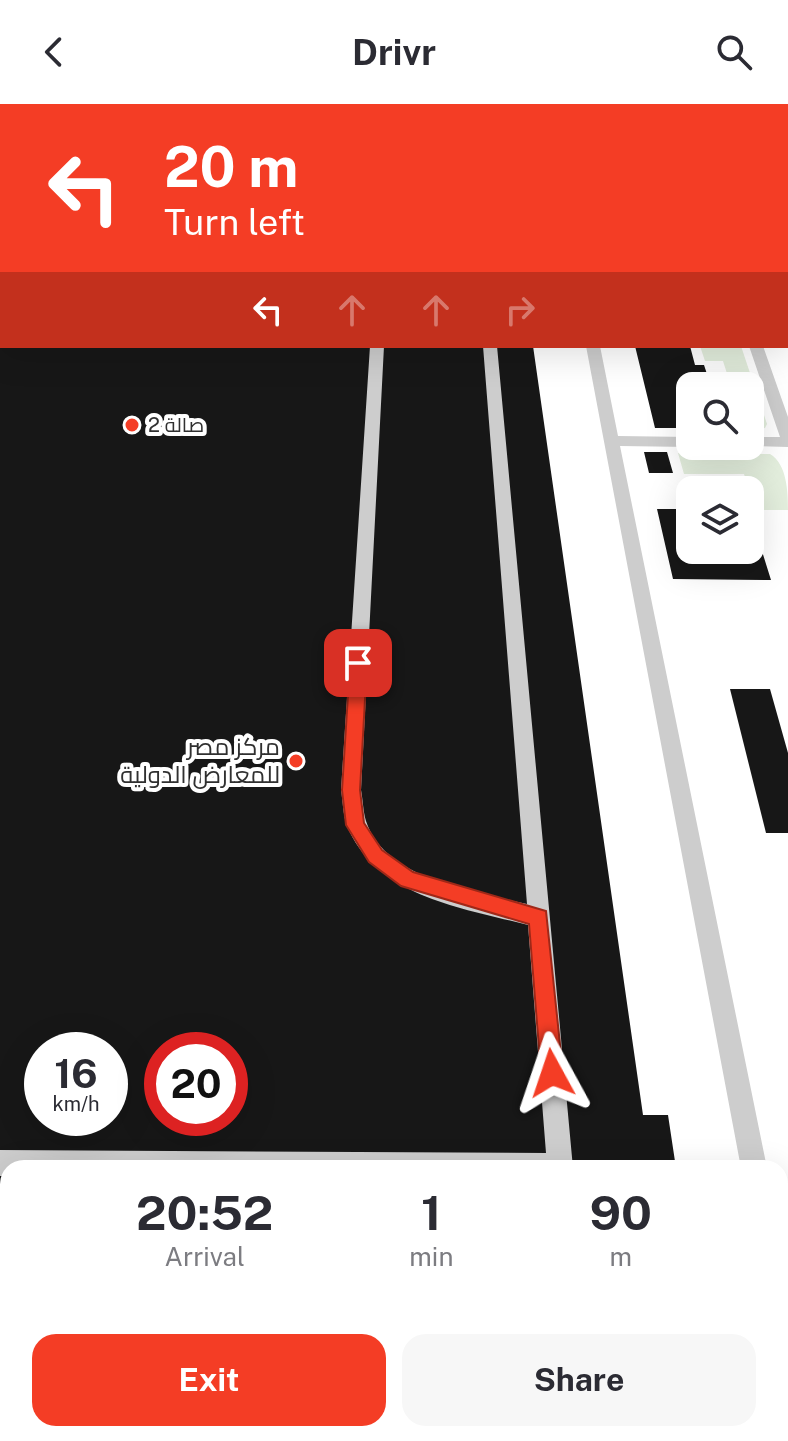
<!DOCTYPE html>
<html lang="en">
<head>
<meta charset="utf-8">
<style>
  body { margin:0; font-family:"Public Sans",Cairo,sans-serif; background:#f7f7f7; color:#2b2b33; height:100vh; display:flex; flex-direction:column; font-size:30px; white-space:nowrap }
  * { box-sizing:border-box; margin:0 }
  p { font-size:26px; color:#7c7c81 }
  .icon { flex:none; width:44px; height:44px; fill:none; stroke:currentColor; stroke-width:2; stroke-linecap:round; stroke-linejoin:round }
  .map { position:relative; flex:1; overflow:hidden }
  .side { position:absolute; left:0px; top:1056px; width:788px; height:282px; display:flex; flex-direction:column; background:#fff; border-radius:24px 24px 0 0; box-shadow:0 8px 32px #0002 }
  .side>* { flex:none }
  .hud { position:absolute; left:0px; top:0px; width:788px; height:244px; box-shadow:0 8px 32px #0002; background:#f43d25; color:#fff; overflow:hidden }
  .fabs { position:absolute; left:676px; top:268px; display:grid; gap:16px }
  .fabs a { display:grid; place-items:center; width:88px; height:88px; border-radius:16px; background:#fff; box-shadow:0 8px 32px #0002; font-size:40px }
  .speed { position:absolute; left:24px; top:928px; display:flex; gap:16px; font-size:40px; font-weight:700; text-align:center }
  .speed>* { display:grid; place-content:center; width:104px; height:104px; border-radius:50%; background:#fff; box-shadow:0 8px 32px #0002; line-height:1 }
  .speed small { font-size:20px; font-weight:400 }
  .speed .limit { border:12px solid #d22; background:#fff; color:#111 }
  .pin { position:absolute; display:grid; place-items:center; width:68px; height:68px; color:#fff; margin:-34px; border-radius:16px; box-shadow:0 4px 12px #0006 }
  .me { position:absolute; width:88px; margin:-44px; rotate:355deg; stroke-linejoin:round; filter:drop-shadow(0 0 6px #0008) }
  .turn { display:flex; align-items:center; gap:28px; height:168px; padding:0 32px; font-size:36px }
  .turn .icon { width:104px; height:104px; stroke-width:2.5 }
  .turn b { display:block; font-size:56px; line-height:68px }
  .lanes { display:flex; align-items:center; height:76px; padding:0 32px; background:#0003; justify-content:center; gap:40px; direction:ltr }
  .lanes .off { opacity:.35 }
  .eta { display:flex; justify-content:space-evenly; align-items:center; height:136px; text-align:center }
  .eta b { font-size:48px; font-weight:700; line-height:56px }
  .button { display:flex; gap:16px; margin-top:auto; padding:16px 32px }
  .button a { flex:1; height:92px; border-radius:24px; background:#f43d25; color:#fff; font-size:32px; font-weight:700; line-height:92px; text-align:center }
  .button a+a { background:#f7f7f7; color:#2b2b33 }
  header { display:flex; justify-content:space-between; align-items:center; height:104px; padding:0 32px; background:#fff; font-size:36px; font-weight:700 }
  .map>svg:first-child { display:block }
  .green { fill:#e3eedd }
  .building { fill:#171717; fill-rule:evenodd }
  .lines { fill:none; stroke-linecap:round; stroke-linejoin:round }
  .service { fill:#cdcdcd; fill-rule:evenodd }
  .route { fill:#f43d25; stroke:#9f2818; stroke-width:2 }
  .poi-dot { fill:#f43d25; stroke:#fff; stroke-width:3 }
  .labels { text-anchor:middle; stroke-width:8; stroke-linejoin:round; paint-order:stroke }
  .far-poi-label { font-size:20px; fill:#303030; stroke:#fff; text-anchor:start }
  .poi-label { font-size:24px; fill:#303030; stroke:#fff; text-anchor:end }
</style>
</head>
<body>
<header><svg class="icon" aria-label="back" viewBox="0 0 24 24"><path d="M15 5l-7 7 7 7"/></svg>Drivr<svg class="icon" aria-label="search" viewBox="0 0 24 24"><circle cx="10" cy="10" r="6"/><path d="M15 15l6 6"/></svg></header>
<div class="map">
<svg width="788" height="1337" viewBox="0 0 788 1337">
  <rect width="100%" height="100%" fill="#fff"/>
  <path class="green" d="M700,242H741L767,320L765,324L750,326V282H731L723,257H705Z
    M678,349L770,350C787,360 788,388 788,406H756L744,370H684Z"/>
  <path class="building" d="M0,242H533L643,1011H668L676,1064H8V1330H716L717,1337H0ZM42,946H110V1014H42ZM162,946H230V1014H162Z
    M635,242H690L695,261H704L711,282H690V324H655Z
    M644,348H667L673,369H649Z
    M657,405H690V446H750L751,412L771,476L673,475Z
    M730,585H770L788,649V729H766Z"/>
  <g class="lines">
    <path class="service" d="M464,0H474V2H464Z
      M539,0H549V2H539Z
      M581,0H591L592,2H582Z
      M628,0H638V2H628Z
      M673,0H683V2H673Z
      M700,0H710L711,2H701Z
      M721,0H731L732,2H722Z
      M764,0H774L775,2H765Z
      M786,27H788V34H786Z
      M0,39H2V45H0Z
      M786,54H788V60H786Z
      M0,62H2V68H0Z
      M786,69H788V75H786Z
      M786,143L788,144V152L786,151Z
      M786,167H788V175H786Z
      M786,206H788V214H786Z
      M370,242H384L361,686C363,696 363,707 366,717C385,776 476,788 527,800L483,242H497L573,1064H8V1072H0V1046L546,1049L528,821C462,804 377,793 347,722C343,711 343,698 341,686Z
      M586,242H600L618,332L690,333V342H693L690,343L620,342L767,1064H741Z
      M749,242H763L788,313V343L747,342H750V333H780Z
      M780,1185L788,1188V1254L780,1251Z
      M161,1330H294L297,1337H160Z
      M568,1330H598V1337H568Z"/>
  </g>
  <path class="route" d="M358,553L367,559L360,686L364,719L382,746L413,768L546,807L563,969L560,976L552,980L544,976L541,969L529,820L401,782L369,758L346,721L342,686L350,559Z"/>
  <g class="poi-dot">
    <circle cx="132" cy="321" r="8"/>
    <circle cx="296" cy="657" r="8"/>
  </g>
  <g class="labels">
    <g class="far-poi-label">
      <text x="148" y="328">صالة 2</text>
    </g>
    <g class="poi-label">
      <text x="280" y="651">مركز مصر<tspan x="280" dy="28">للمعارض الدولية</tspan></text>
    </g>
  </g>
</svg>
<div class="fabs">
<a><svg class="icon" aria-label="search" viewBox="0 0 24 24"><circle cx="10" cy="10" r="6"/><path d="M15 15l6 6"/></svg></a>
<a><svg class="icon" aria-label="layers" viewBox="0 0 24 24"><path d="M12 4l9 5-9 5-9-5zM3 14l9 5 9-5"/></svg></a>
</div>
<div class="speed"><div>16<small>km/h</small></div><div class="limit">20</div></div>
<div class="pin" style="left:358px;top:559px;background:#d93025"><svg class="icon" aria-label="arrive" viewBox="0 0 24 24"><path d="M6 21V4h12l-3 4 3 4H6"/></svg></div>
<svg class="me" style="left:552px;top:969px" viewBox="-20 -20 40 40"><path d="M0-17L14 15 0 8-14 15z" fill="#f43d25" stroke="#fff" stroke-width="4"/></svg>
<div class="hud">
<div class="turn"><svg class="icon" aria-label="left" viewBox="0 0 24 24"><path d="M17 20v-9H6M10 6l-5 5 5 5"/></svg><div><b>20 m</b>Turn left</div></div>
<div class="lanes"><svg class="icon" aria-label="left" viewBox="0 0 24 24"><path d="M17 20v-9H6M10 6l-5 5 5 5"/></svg><svg class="icon off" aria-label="ahead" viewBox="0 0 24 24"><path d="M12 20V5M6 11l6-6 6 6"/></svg><svg class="icon off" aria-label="ahead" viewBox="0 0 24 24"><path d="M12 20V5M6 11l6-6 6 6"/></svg><svg class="icon off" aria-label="right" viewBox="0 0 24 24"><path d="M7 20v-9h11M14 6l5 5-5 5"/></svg></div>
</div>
<section class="side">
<div class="eta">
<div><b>20:52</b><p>Arrival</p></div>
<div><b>1</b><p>min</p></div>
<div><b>90</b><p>m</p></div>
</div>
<div class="button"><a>Exit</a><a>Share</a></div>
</section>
</div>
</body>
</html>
